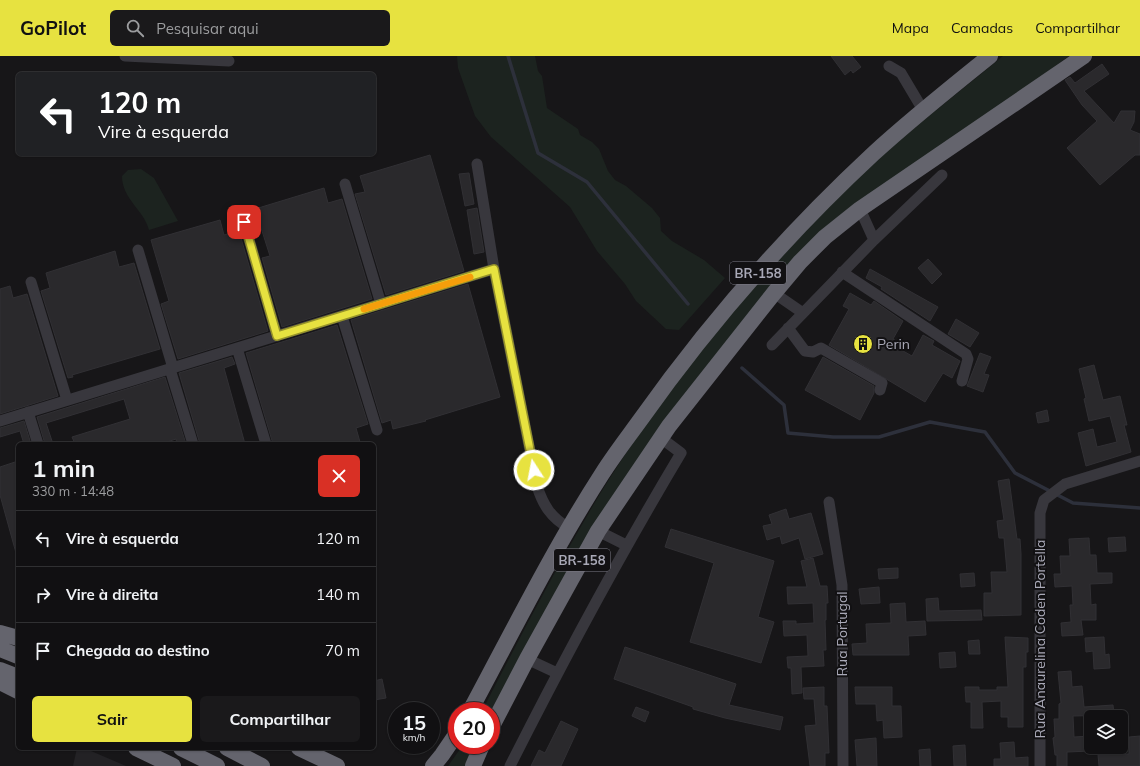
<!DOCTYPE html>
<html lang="pt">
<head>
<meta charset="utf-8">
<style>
  body { margin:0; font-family:Mulish,sans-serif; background:#1a191b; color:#f1f3f6; height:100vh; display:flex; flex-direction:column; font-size:15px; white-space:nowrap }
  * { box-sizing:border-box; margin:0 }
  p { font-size:13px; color:#9c9d9f }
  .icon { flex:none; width:22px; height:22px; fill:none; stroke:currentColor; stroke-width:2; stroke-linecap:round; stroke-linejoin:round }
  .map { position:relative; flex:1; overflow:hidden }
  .sheet { position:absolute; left:16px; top:386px; width:360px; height:308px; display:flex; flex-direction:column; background:#111012; border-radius:6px; box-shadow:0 1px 3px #0004,0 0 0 1px #303032 }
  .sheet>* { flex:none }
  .hud { position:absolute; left:16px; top:16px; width:360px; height:84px; border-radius:6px; box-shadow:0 1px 3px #0004,0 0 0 1px #303032; background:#202124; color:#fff; overflow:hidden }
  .tools { position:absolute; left:1084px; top:654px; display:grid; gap:8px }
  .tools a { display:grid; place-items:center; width:44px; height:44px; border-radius:6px; background:#111012; box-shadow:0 1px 3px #0004,0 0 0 1px #303032; font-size:20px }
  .speed { position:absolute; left:388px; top:646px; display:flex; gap:8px; font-size:20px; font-weight:700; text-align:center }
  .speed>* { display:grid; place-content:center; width:52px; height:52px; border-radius:50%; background:#111012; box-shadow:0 1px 3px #0004,0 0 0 1px #303032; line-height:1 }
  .speed small { font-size:10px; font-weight:400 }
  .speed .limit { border:6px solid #d22; background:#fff; color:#111 }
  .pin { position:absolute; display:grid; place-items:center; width:34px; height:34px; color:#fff; margin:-17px; border-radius:8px; box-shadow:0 2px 6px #0006 }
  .me { position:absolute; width:44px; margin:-22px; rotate:349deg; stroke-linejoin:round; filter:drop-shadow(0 0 3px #0008) }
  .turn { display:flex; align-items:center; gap:14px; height:84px; padding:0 16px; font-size:18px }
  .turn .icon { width:52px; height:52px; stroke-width:2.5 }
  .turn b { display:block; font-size:28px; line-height:34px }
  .round { display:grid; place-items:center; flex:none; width:42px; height:42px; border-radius:6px; background:#1a191b }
  .headline { display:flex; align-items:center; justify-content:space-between; height:68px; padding:0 16px }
  h1 { font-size:24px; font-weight:700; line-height:30px }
  .cta { display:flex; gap:8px; margin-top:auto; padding:8px 16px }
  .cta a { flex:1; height:46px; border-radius:6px; background:#e7e240; color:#111; font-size:16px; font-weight:700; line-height:46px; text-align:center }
  .cta a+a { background:#1a191b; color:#f1f3f6 }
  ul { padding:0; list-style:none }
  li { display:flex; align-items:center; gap:12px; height:56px; padding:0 16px; border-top:1px solid #303032 }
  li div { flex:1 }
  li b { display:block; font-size:15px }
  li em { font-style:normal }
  header { display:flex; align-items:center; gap:24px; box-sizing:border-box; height:56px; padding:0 20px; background:#e7e240; color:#111 }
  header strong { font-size:19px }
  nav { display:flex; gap:22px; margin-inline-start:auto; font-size:14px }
  .search { width:280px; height:36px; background:#1a191b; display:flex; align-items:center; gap:10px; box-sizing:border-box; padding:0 14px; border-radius:6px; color:#9c9d9f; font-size:15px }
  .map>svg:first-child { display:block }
  .built { fill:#232225 }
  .green { fill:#1c231f }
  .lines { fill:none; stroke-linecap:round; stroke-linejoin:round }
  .stream { stroke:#2d303b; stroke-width:3.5 }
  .building { fill:#2a292c; stroke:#313034 }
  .minor { stroke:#38373d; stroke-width:11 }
  .highway { stroke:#64646d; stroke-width:16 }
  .route-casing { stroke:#96932a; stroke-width:10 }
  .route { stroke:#e7e240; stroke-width:7 }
  .slow { stroke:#f59e0b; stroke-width:7 }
  .labels { text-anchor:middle; stroke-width:4; stroke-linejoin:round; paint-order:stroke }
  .shield { fill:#121113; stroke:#7c7b86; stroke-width:1 }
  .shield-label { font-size:13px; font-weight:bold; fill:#a9a9b7 }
  .poi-label { font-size:14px; fill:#a9a9b7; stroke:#121113; text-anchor:start }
  .street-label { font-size:14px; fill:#a9a9b7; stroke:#121113 }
</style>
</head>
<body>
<header>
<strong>GoPilot</strong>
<div class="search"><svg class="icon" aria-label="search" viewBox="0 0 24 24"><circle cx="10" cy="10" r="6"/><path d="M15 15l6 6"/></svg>Pesquisar aqui</div>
<nav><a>Mapa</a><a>Camadas</a><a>Compartilhar</a></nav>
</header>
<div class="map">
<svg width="1140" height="710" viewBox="0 0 1140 710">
  <rect width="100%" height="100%" fill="#171618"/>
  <path class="built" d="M77,692H84L126,710H73Z"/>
  <path class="green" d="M457,0H535L538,15L542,20L547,52L578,73L580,79L592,86L599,93L608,115L615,124L626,130L652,152L660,162L661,175L672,185L704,204L725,222L679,274L666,273L636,245L625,228L597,195L570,151L491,81L475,60L458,12Z
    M1003,0H1069L1024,33L882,131L755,250L697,322L658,373L491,655H482C517,587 552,519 591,453C653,348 733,251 817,162C873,102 940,52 1003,0Z
    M141,113L154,122L178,165L149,174C144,154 122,143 122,120L128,114Z
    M463,689H475L465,710H448Z"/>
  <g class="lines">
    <path class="stream" d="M508,0L538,97L587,126L688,248
      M742,312L784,349L788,377L833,381H879L930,366L985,376L1015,417L1073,447L1140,452"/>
  </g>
  <path class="building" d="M831,0H852L861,11L853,17L851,14L845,19Z
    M1102,8L1109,18L1084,35L1114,67L1121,55H1135L1134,66L1130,74L1140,78V99H1135L1100,129L1067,92L1097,65L1082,49L1065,24L1070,21L1075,27Z
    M430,99L464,215L386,239L355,138L365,136L360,120Z
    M469,117L474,148L465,150L459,118Z
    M324,132L328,147L342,143L372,243L282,271L262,202L270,200L255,153Z
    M477,152L484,196L474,198L467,154Z
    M220,164L224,179L239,175L268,275L178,303L161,248L169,245L151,184Z
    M115,195L119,211L134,207L160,293L72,319L73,321L68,322L41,235L50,232L46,217Z
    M928,203L942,218L932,228L918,212Z
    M870,213L938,251L930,265L881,233L882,231L866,222Z
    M468,228L500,341L425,364L426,365L393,373L391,364L382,367L351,264Z
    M10,230L13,242L27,238L58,340L0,358V233Z
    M850,237L871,249L874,245L903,265L893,283L899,287L896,291L912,300L923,279L934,285L932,289L960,305L952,322L943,317L925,346L829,289L849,253L843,250Z
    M956,263L979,277L970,291L948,278Z
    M337,269L368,368L356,372L360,386L353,388H273L246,297Z
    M980,297L991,301L984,318L989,319L983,336L967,330Z
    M232,301L235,308L224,312L245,388H200L179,317Z
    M823,301L874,330V337L860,364L805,334Z
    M1094,309L1103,344L1120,340L1127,369H1124L1131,396L1086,410L1078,377L1093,373L1097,391L1117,386L1110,360L1089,365L1084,343L1086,342L1079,313Z
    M165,321L186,388H177L176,383L161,388H75L72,381L130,363L124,343L46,367L53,388H45L37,361Z
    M1047,354L1049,365L1038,367L1036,357Z
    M24,365L31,388H24L20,375L0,381V372Z
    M18,405V497H16L0,439V411Z
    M1009,423L1017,483H1020L1021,498V559L984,560V537H992L991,516H1007L1004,482H999L997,465L1004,464L998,425Z
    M786,453L789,463L811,457L823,498L805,503L799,482L782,488L780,480L767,484L763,470L772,468L769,459Z
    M671,473L774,505L758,561L774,566L761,607L690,586L714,507L665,491Z
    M1125,481L1126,495L1109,496L1108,482Z
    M1089,482L1090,499H1096L1097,517H1112V527L1090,528L1091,549L1096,548V564H1081L1083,579L1062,580L1061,567L1071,566L1070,549H1073L1072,530L1055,531L1054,518H1061L1060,500H1070L1069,483Z
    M813,502L820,530H827L828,547H826V564H825L826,594H823L824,610L801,611L802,637L792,638L791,612H788L787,601L808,600L807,579L784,580L783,565H796V568L814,567L813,547L788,548L787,531H807L801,505Z
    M898,512V522L879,523L878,513Z
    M974,517L975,530L961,531L960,518Z
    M879,531L880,547L861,548L859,533Z
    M938,542L939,555L981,554L982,564L927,565L926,543Z
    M905,547L906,566L925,565L926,579L908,580L909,599H853L852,588L867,587L866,568L891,567L890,548Z
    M1005,581L1028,582V596H1026V611H1023V671H1008V661H1001V645L982,646L983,672H971V646H966L965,631H979V634H997V631H1008Z
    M1104,581L1105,599L1109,598L1110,612L1094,613L1093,595L1086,596L1085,582Z
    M979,584L980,598H969L968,585Z
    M625,591L736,628L729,649L783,661L780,674L725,662L693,653V651L614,623Z
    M955,596L956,611L940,612L939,597Z
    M1071,615L1072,631L1082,630L1084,651L1113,649L1114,659L1073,660L1074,681L1091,680V695L1067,696V710H1057V699H1055L1053,682L1055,681L1054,663H1059V648L1061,647L1058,616Z
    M382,623L386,642L374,644V625Z
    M824,631V650H827L829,697H825V710H810L805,670L816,669L814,643H804L803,632Z
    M855,631H892V650H901L902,681L884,682L883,664L877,665L876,648H856Z
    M636,651L649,656L645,666L632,660Z
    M561,665L578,673L561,710H531L539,694L545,697Z
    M1140,680V710H1099L1098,699L1129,698V681Z
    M876,682L877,710H857L855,684Z
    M1014,686L1015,702L1028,701V710H994V703H1001L1000,687Z
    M965,689L966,710H954L953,690Z
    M930,693L931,710H920L919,694Z"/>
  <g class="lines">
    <path class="minor" d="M125,0L229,5
      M889,10L901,17L923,54
      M477,108L494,213L537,430C543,449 551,462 569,472
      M345,128L381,248
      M860,153L874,184
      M244,166L277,280
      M138,194L173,312
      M842,216L966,298L968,303L962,325
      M31,226L67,344
      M774,237L803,257
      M342,260L377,374
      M788,272L805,295L813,296L821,292L882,327L880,334
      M772,289L874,184L942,119
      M237,292L266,388
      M170,313L193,388
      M28,356L38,388
      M0,365L494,213
      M829,446L842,529L843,710
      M598,475L626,489
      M527,603L557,617
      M510,710C564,603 620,499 681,397L661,382
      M1040,710V457L1044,444L1065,428L1140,405"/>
    <path class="highway" d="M0,577L18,582
      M0,593L18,600
      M0,614L18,621
      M0,626L18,635
      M470,655C513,575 553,494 602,418C614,399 628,381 641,363C709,267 787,178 873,98C910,64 950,32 990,0
      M491,672L527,603L598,475L669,370L774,237L800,206L825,181L860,153L1084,0
      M136,692L173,710
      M181,692L217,710
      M227,692L262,710
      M299,692L337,710
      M433,710L442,699L457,677
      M473,710L482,689"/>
  </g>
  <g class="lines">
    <defs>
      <path id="route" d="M244,166L277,280L494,213L534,414"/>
    </defs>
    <use href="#route" class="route-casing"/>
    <use href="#route" class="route"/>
    <path class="slow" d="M364,253L470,221"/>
  </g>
  <defs>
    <symbol id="building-disc" viewBox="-11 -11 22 22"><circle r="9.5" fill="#e7e240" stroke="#121113"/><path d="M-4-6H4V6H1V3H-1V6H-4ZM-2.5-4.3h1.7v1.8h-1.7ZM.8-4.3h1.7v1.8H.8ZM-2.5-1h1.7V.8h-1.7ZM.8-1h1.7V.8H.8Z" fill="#111"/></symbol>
  </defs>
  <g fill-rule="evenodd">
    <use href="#building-disc" x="852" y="277" width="22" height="22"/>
  </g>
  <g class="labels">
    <g class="shield">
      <rect x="730" y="206" width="56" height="22" rx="3"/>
      <rect x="554" y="493" width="56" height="22" rx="3"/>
    </g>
    <g class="shield-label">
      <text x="758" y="222">BR-158</text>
      <text x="582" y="509">BR-158</text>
    </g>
    <g class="poi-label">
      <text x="877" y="293">Perin</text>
    </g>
    <g class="street-label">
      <text transform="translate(842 578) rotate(-90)" y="5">Rua Portugal</text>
      <text transform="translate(1040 583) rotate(-90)" y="5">Rua Anaurelina Coden Portella</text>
    </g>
  </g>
</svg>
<div class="tools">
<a><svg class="icon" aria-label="layers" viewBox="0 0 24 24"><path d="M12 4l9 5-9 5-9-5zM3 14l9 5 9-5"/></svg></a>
</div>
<div class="speed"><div>15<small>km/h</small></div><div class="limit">20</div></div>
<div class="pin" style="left:244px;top:166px;background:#d93025"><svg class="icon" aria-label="arrive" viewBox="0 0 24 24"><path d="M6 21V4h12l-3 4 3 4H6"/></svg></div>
<svg class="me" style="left:534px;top:414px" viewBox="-20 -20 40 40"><circle r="17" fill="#e7e240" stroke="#fff" stroke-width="3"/><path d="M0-11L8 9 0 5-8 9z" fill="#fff"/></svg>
<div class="hud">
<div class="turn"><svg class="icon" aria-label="left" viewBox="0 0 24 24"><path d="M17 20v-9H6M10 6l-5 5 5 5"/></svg><div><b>120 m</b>Vire à esquerda</div></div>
</div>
<section class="sheet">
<div class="headline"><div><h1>1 min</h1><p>330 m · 14:48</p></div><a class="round" style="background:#d93025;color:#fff"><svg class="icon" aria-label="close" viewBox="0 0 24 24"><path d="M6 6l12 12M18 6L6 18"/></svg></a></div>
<ul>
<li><svg class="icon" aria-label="left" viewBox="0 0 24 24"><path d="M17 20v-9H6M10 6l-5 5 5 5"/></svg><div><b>Vire à esquerda</b></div><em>120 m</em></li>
<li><svg class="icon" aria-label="right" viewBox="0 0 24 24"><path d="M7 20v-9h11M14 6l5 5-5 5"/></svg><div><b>Vire à direita</b></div><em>140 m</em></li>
<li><svg class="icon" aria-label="arrive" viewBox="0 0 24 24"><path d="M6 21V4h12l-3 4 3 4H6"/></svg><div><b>Chegada ao destino</b></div><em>70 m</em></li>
</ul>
<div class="cta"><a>Sair</a><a>Compartilhar</a></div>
</section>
</div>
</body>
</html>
